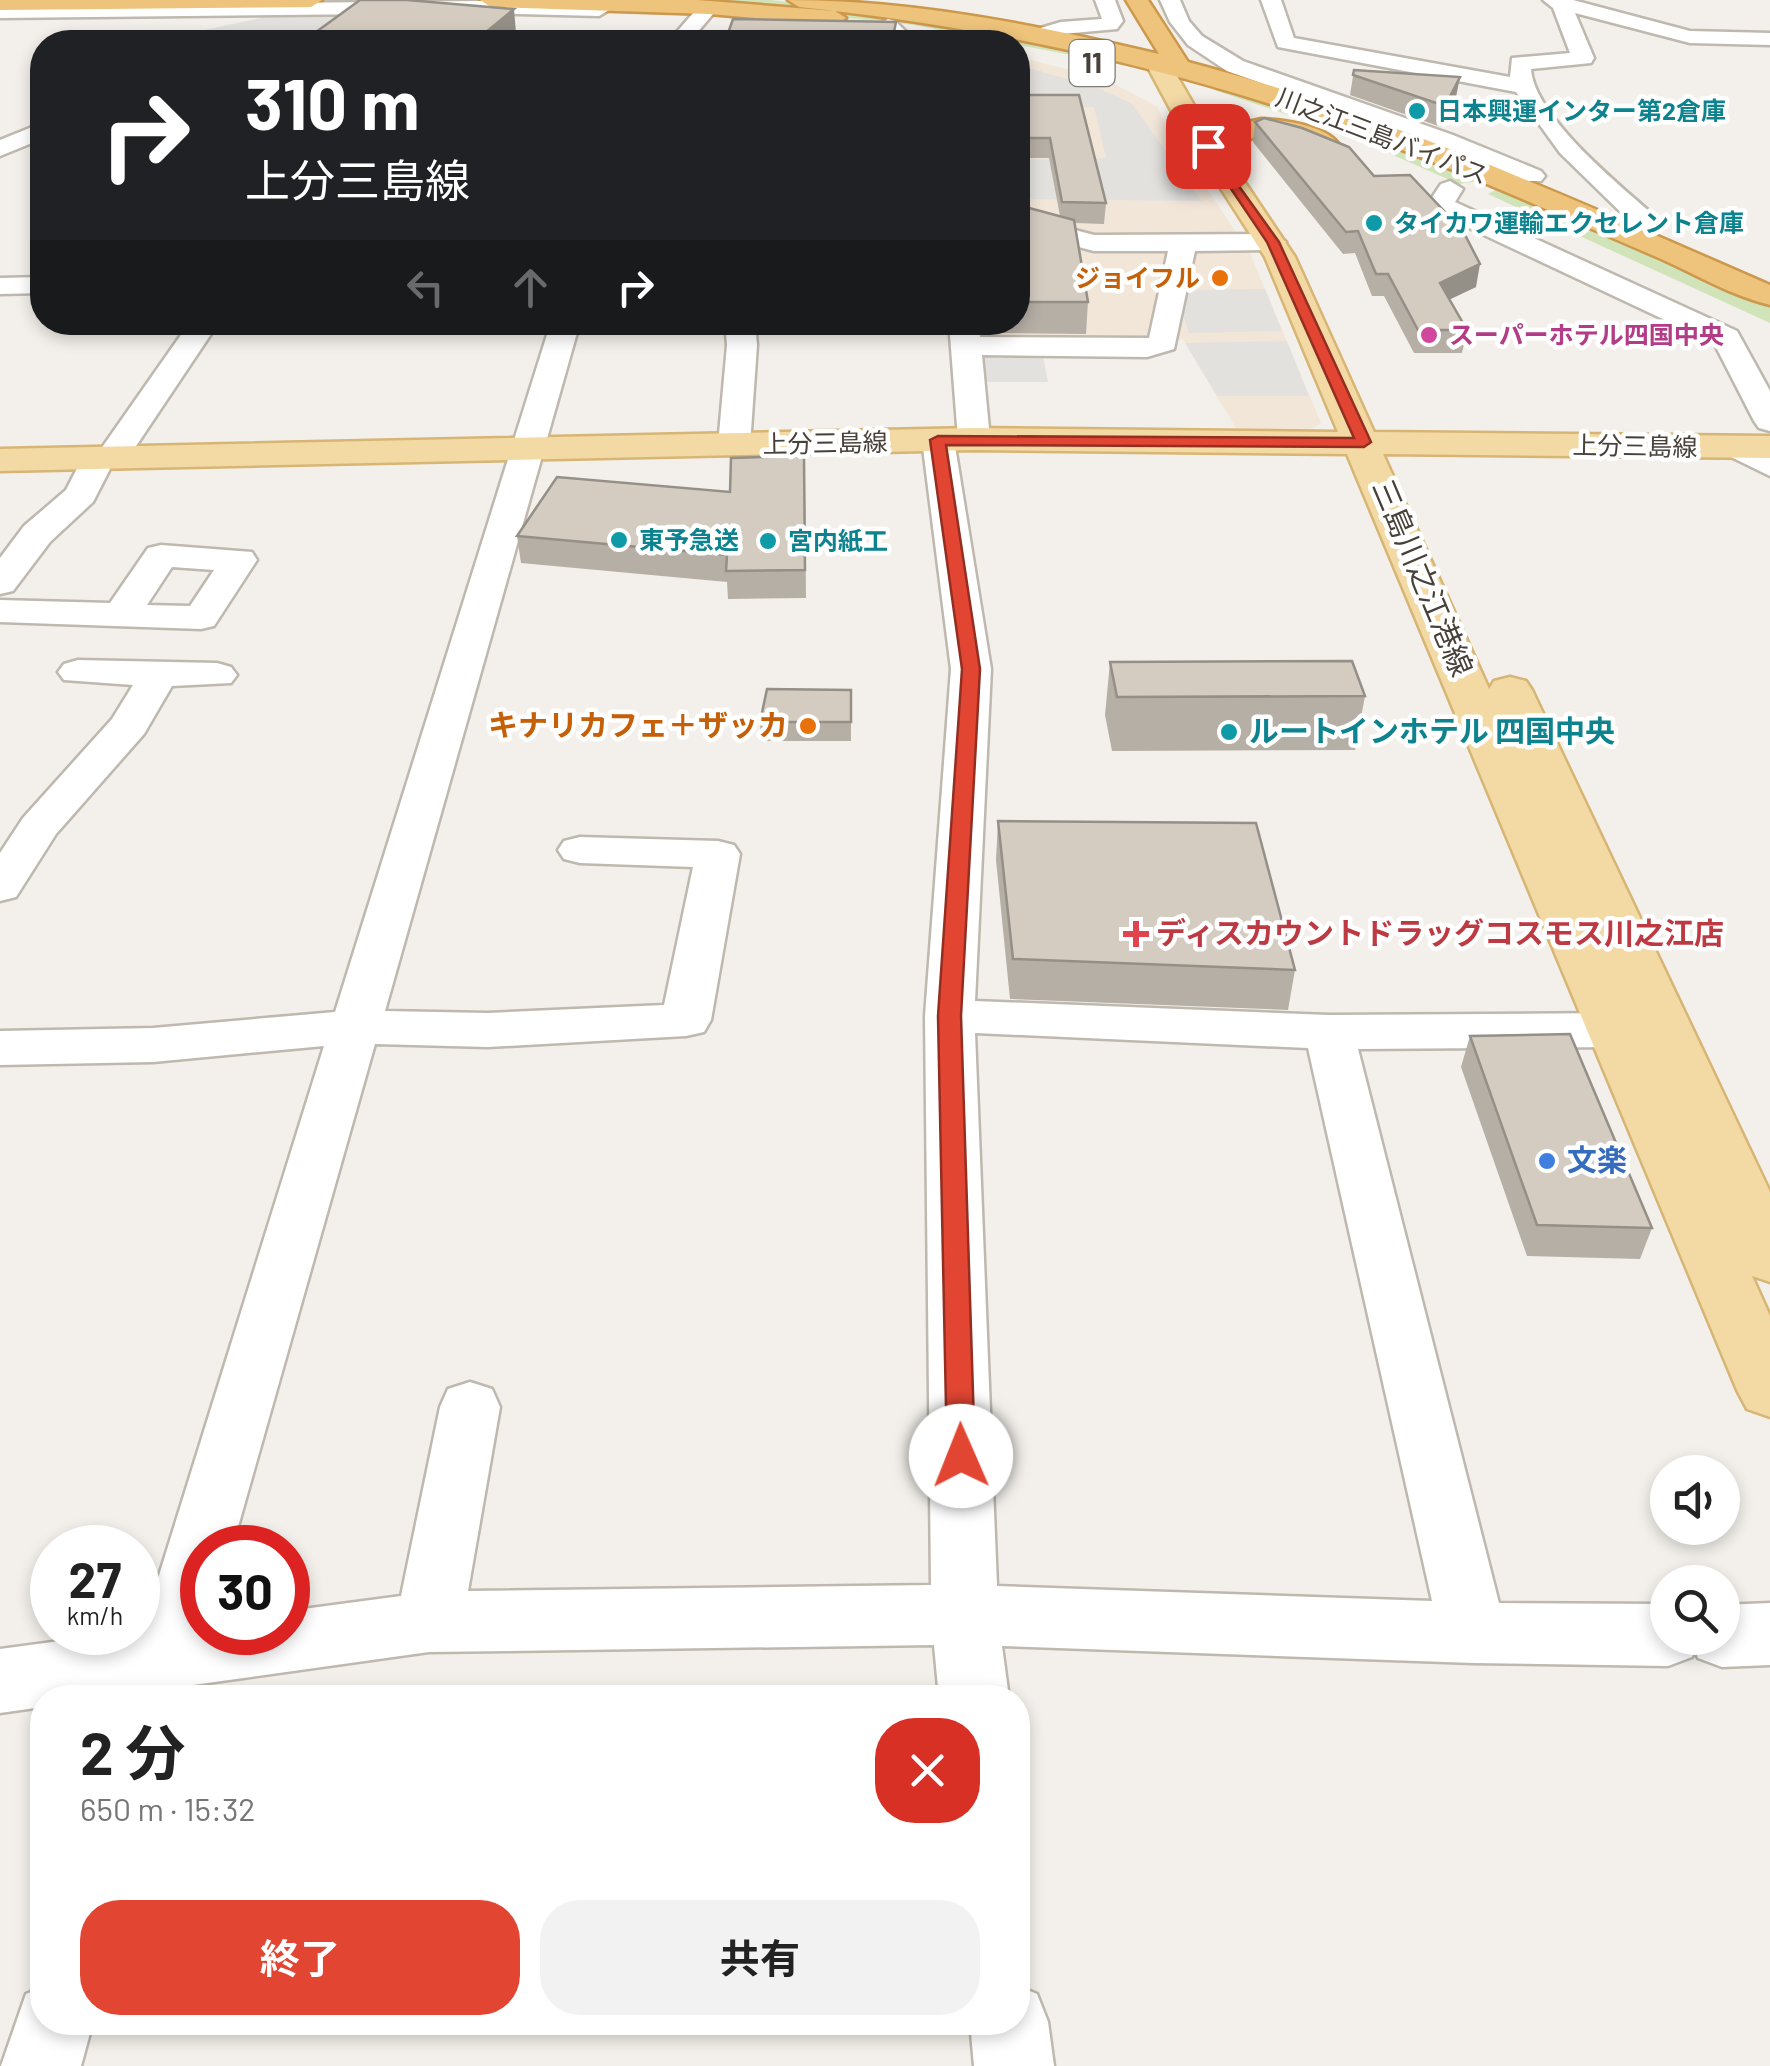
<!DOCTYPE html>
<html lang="ja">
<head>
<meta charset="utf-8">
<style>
  body { margin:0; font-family:Barlow,"Noto Sans JP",sans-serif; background:#f2f2f2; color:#222; height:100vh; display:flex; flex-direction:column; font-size:38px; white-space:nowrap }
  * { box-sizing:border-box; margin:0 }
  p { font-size:32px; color:#767676 }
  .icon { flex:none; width:55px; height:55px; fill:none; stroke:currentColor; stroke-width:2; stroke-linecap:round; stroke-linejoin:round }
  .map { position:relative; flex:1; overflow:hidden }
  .sheet { position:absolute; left:30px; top:1685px; width:1000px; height:350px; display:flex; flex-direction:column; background:#fff; border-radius:40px; box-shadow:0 5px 15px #0003 }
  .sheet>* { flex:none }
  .banner { position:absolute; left:30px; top:30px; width:1000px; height:305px; border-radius:40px; box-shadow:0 5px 15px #0003; background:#202124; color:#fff; overflow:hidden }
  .controls { position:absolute; left:1650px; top:1455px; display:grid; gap:20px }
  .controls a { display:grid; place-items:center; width:90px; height:90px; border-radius:50%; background:#fff; box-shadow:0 5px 15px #0003; font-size:50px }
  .speed { position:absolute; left:30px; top:1525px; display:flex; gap:20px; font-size:50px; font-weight:700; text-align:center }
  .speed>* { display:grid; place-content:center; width:130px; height:130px; border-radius:50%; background:#fff; box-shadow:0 5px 15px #0003; line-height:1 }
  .speed small { font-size:25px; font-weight:400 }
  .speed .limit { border:15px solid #d22; background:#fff; color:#111 }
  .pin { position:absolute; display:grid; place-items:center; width:85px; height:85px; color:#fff; margin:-42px; border-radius:20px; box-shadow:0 5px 15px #0006 }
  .me { position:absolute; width:110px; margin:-55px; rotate:359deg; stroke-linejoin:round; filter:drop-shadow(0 0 8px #0008) }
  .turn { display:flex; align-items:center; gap:35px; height:210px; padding:0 50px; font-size:45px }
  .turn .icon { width:130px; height:130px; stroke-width:2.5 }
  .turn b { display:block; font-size:70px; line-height:85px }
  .lanes { display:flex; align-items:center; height:95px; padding:0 50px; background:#0003; justify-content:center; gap:50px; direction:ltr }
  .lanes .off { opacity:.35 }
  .round { display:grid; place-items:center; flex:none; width:105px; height:105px; border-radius:40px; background:#f2f2f2 }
  .overview { display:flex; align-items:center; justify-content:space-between; height:170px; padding:0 50px }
  h1 { font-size:60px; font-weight:700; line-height:75px }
  .button { display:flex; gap:20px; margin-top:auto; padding:20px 50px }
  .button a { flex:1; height:115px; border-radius:40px; background:#e24633; color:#fff; font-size:40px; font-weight:700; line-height:115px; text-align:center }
  .button a+a { background:#f2f2f2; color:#222 }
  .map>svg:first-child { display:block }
  .commercial { fill:#f2e6d9 }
  .green { fill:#d1e3b8 }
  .parking { fill:#e3e1de }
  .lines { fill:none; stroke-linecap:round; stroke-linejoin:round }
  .minor-casing { stroke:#beb8ae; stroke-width:5 }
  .major-casing { stroke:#d7b575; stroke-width:5 }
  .highway-casing { stroke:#cc984c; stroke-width:5 }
  .minor { fill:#fff; fill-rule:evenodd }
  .major { fill:#f3d9a4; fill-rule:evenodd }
  .highway { fill:#eec37b; fill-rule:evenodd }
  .wall { fill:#b6afa6 }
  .shaded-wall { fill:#948f87 }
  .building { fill:#d4ccc1; stroke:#948f87; stroke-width:2.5 }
  .route { fill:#e24633; stroke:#932e21; stroke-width:2.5 }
  .culture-dot { fill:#0f9aa8; stroke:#fff; stroke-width:4 }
  .food-dot { fill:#e8710a; stroke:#fff; stroke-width:4 }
  .hotel-dot { fill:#d1479c; stroke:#fff; stroke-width:4 }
  .health-dot { fill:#e0444e; stroke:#fff; stroke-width:4 }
  .shop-dot { fill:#3f7fe0; stroke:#fff; stroke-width:4 }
  .labels { text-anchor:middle; stroke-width:9; stroke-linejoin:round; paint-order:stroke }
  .far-culture-label { font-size:25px; font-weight:bold; fill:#0d838f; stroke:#fff; text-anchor:start }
  .far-street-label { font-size:25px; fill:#474139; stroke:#fff }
  .far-food-label { font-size:25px; font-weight:bold; fill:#c56008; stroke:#fff; text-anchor:end }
  .far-hotel-label { font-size:25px; font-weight:bold; fill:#b23c85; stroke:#fff; text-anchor:start }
  .shield { fill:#fff; stroke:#7e7a74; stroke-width:2.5 }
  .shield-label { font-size:28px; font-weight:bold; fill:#474139 }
  .street-label { font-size:30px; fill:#474139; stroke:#fff }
  .food-label { font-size:30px; font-weight:bold; fill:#c56008; stroke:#fff; text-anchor:end }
  .culture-label { font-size:30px; font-weight:bold; fill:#0d838f; stroke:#fff; text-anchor:start }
  .health-label { font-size:30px; font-weight:bold; fill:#be3a42; stroke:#fff; text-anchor:start }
  .shop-label { font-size:30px; font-weight:bold; fill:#366cbe; stroke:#fff; text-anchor:start }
</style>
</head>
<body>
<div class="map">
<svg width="1770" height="2066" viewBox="0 0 1770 2066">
  <rect width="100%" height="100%" fill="#f3f0eb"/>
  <path class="commercial" d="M1018,57L1103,78L1158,107L1167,129L1250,253L1321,423L1312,429L1237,430L1182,338L1170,349L1043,355L1048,382L978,358L984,336L982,323L1018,322Z"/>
  <path class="green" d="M674,0H771L915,16L1114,59L1097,60L914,25Z
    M1219,88L1351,127L1479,181L1459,184L1345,134L1214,90Z
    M1501,187L1770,301V323L1488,194Z"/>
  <path class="parking" d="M298,10L303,15L351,16L323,38L247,35L239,40L206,39L190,33Z
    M1018,65L1096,87L1132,104L1202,201L1018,199V160L1106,158L1094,107L1018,108Z
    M1265,289L1282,331L1189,333L1180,306L1185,290Z
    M1287,341L1309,396H1217L1185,343Z
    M1042,354L1048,382H982L978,358Z"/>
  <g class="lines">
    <defs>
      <path id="minor" d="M1095,0H1115L1123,21L1117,29L1062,34L1037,41L1027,35L1030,31L1061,22L1102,19Z
        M1160,0H1180L1189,21L1202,36L1243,61L1453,135L1541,171L1545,176L1541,181H1523L1437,145L1227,71L1188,45L1170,22Z
        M1261,0H1281L1294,38L1510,77L1512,58L1570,53L1553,8L1543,0H1573L1690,31L1770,33V45L1690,43L1575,13L1594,58L1591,63L1531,69C1534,117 1622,187 1657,218L1661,224L1648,232L1639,230L1560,153L1516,92L1278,47Z
        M482,1L599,4L609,10L599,16L482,13L0,18V6Z
        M709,1L719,7L689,42H668L702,3Z
        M888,19L895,21L917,42H895L878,25Z
        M42,123V139L0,156V140Z
        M1450,181L1463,189L1455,202L1737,331L1770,391V431L1759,428L1754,421L1714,343L1431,210L1427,205L1441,184Z
        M1018,215L1094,235L1273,234L1286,242L1273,250L1195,251L1174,349L1147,357L982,355L990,439L986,446H962L958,439L949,322H979L980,337L1149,338L1168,251H1094L1018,231Z
        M42,277V293L0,294V278Z
        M190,322H219L124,464L111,467L93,502L50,542L13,591L0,594V558L24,526L66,490L86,451L101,449Z
        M551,322H580L385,1011L488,1013L664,1005L693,867L580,863L564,859L558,850L564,841L580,837L718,841L734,845L740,854L711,1020L704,1032L686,1036L488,1047L375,1044L232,1548H202V1632H288V1611L401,1596L440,1407L448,1389L470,1382L492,1389L500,1407L468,1591L931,1585L925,1016L951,669L922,440L926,433H950L954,440L991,669L975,1001L1329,1015L1616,1013L1634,1018L1641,1030L1634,1042L1616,1047L1358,1049L1499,1603L1668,1604V1638H1722V1605L1770,1603V1665L1722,1667L1698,1658L1695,1650L1692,1657L1668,1666L1473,1663L1002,1646L1009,1698H939L934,1645L429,1652L193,1685L190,1698H42V1707L0,1713V1649L142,1630L324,1046L153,1062L0,1065V1031L153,1028L335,1012ZM975,1033L1308,1048L1432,1601L997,1586Z
        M725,322H755L757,345L750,445L746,452H722L718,445L727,345Z
        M1739,438L1770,452V476L1727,455L1723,448L1727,441Z
        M161,545L252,552L257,560L214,626L201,629L0,622V600L110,603L148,548ZM172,567L214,570L190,606L147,605Z
        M78,660L217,663L231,667L237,675L231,683L172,686L144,734L56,834L16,897L0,901V853L23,818L112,719L133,685L64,680L58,672L64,664Z
        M1018,1986L1037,1994L1048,2022L1054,2066H974L970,2022H1018Z
        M42,1987V2022H93L81,2066H1L26,1994Z"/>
      <path id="major" d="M1157,55L1169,62L1199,114L1295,257L1374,432L1770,436V458L1383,454L1489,689L1494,681L1510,677L1526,681L1532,690L1770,1192V1282L1752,1276L1770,1316V1417L1747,1409L1737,1390L1347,454L974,450L0,471V449L974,428L1338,432L1265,257L1173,114L1145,62Z"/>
      <path id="highway" d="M0,0H322L311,7L0,10Z
        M480,0H697L835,11L846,18L835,25L709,14L491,7Z
        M788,0C914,0 1037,25 1159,54L1126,0H1148L1188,62C1389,115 1579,202 1770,285V305C1732,296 1695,274 1659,258C1589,228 1520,197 1450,169C1236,82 1028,31 799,7Z
        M1261,119C1284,120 1323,125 1338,143L1325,151L1261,134L1228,150L1215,142L1228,127Z"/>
    </defs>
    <use href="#minor" class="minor-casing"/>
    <use href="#major" class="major-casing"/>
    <use href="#highway" class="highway-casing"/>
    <use href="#minor" class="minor"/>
    <use href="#major" class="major"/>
    <use href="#highway" class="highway"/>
  </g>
  <path class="wall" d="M516,33L506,42H313L312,35Z
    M1354,70L1456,97L1441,127L1350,95Z
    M1018,95L1106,203L1104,224L1075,223L1088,302L1086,334L990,333V322H1018V205L1060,216L1049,158H1018Z
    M1255,122L1374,176L1476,287L1449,299L1467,330L1462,353H1414L1384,296H1372L1355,253L1343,254L1253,142Z
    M805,482L806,598L728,599L727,582L521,563L517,536L730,492Z
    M1110,662L1365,696L1355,750L1112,751L1105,715Z
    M851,690V741H761L760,722Z
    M998,821L1295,970L1288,1010L1010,999L996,860Z
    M1470,1036L1652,1228L1640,1259L1527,1256L1461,1067Z"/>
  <path class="shaded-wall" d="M514,9L516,33L506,42H474Z
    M1460,77L1456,97L1441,127L1445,106Z
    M1480,264L1476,287L1436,306L1440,283Z"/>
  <path class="building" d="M360,0H407L514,9L474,42H343L351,37L312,35Z
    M733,19L896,22L892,42H683L726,39Z
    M1354,70L1460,77L1445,106L1353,75Z
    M1018,95H1079L1106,203L1062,202L1050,138H1018Z
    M1264,118L1302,128L1349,147L1374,176L1410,175L1463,231L1480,264L1440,283L1467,330H1418L1388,274H1376L1358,231L1346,232L1255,122Z
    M1018,205L1074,220L1088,302H1018Z
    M804,456L805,570L726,571L727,555L517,536L557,477L730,492L731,458Z
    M1352,661L1365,696L1117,697L1110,662Z
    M767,689L851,690V722H760Z
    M998,821L1256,823L1295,970L1013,959Z
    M1570,1034L1652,1228L1537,1225L1470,1036Z"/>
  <path class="route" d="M1208,143L1279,242L1371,442L1364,447L946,445L980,669L961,1016L975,1456L971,1464L961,1467L951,1464L947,1456L938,1016L962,669L930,440L938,436L1354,438L1267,242L1202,146Z"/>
  <g class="culture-dot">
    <circle cx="1417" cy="111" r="10"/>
    <circle cx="1374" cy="223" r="10"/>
    <circle cx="619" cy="540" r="10"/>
    <circle cx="768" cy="541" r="10"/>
    <circle cx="1229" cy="732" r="10"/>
  </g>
  <g class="food-dot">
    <circle cx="1220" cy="278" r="10"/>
    <circle cx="808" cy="726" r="10"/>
  </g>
  <circle class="hotel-dot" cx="1429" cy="335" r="10"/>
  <path class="health-dot" d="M1131 919h10v10h10v10h-10v10h-10v-10h-10v-10h10z"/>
  <circle class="shop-dot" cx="1547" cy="1161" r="10"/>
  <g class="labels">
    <g class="far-culture-label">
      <text x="1437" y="120">日本興運インター第2倉庫</text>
      <text x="1394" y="232">タイカワ運輸エクセレント倉庫</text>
      <text x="639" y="549">東予急送</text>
      <text x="788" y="550">宮内紙工</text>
    </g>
    <g class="far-street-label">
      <text transform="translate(1382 136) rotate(21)" y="9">川之江三島バイパス</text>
      <text transform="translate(825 443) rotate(-1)" y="9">上分三島線</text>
      <text transform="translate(1635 446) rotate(1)" y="9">上分三島線</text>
    </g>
    <g class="far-food-label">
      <text x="1200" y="287">ジョイフル</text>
    </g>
    <g class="far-hotel-label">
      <text x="1449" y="344">スーパーホテル四国中央</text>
    </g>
    <rect class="shield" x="1069.5" y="40" width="45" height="46" rx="8"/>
    <g class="shield-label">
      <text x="1092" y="73">11</text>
    </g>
    <g class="street-label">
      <text transform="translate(1422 578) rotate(67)" y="10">三島川之江港線</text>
    </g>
    <g class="food-label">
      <text x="788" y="736">キナリカフェ＋ザッカ</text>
    </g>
    <g class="culture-label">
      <text x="1249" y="742">ルートインホテル 四国中央</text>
    </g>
    <g class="health-label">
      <text x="1156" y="944">ディスカウントドラッグコスモス川之江店</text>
    </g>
    <g class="shop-label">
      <text x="1567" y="1171">文楽</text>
    </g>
  </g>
</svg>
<div class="controls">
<a><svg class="icon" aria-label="sound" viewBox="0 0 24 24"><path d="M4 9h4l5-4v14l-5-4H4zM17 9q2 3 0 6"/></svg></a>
<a><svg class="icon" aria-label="search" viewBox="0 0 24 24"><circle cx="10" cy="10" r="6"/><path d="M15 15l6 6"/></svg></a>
</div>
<div class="speed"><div>27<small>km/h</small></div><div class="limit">30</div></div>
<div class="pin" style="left:1208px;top:146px;background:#d93025"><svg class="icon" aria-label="arrive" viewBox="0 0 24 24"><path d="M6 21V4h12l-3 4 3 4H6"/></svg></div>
<svg class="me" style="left:961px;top:1456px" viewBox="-20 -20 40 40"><circle r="19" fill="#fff"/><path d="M0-13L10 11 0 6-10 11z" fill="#e24633"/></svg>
<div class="banner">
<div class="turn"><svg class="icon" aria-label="right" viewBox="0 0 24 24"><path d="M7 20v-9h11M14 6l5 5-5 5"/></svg><div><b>310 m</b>上分三島線</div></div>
<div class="lanes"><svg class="icon off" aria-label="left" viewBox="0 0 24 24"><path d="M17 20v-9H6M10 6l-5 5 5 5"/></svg><svg class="icon off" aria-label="ahead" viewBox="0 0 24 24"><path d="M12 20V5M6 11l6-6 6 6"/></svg><svg class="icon" aria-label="right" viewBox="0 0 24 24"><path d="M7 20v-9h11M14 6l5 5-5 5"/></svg></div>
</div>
<section class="sheet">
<div class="overview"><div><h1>2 分</h1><p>650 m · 15:32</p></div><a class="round" style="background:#d93025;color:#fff"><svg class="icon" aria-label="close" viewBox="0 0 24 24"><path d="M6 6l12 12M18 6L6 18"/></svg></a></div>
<div class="button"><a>終了</a><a>共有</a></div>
</section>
</div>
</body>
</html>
